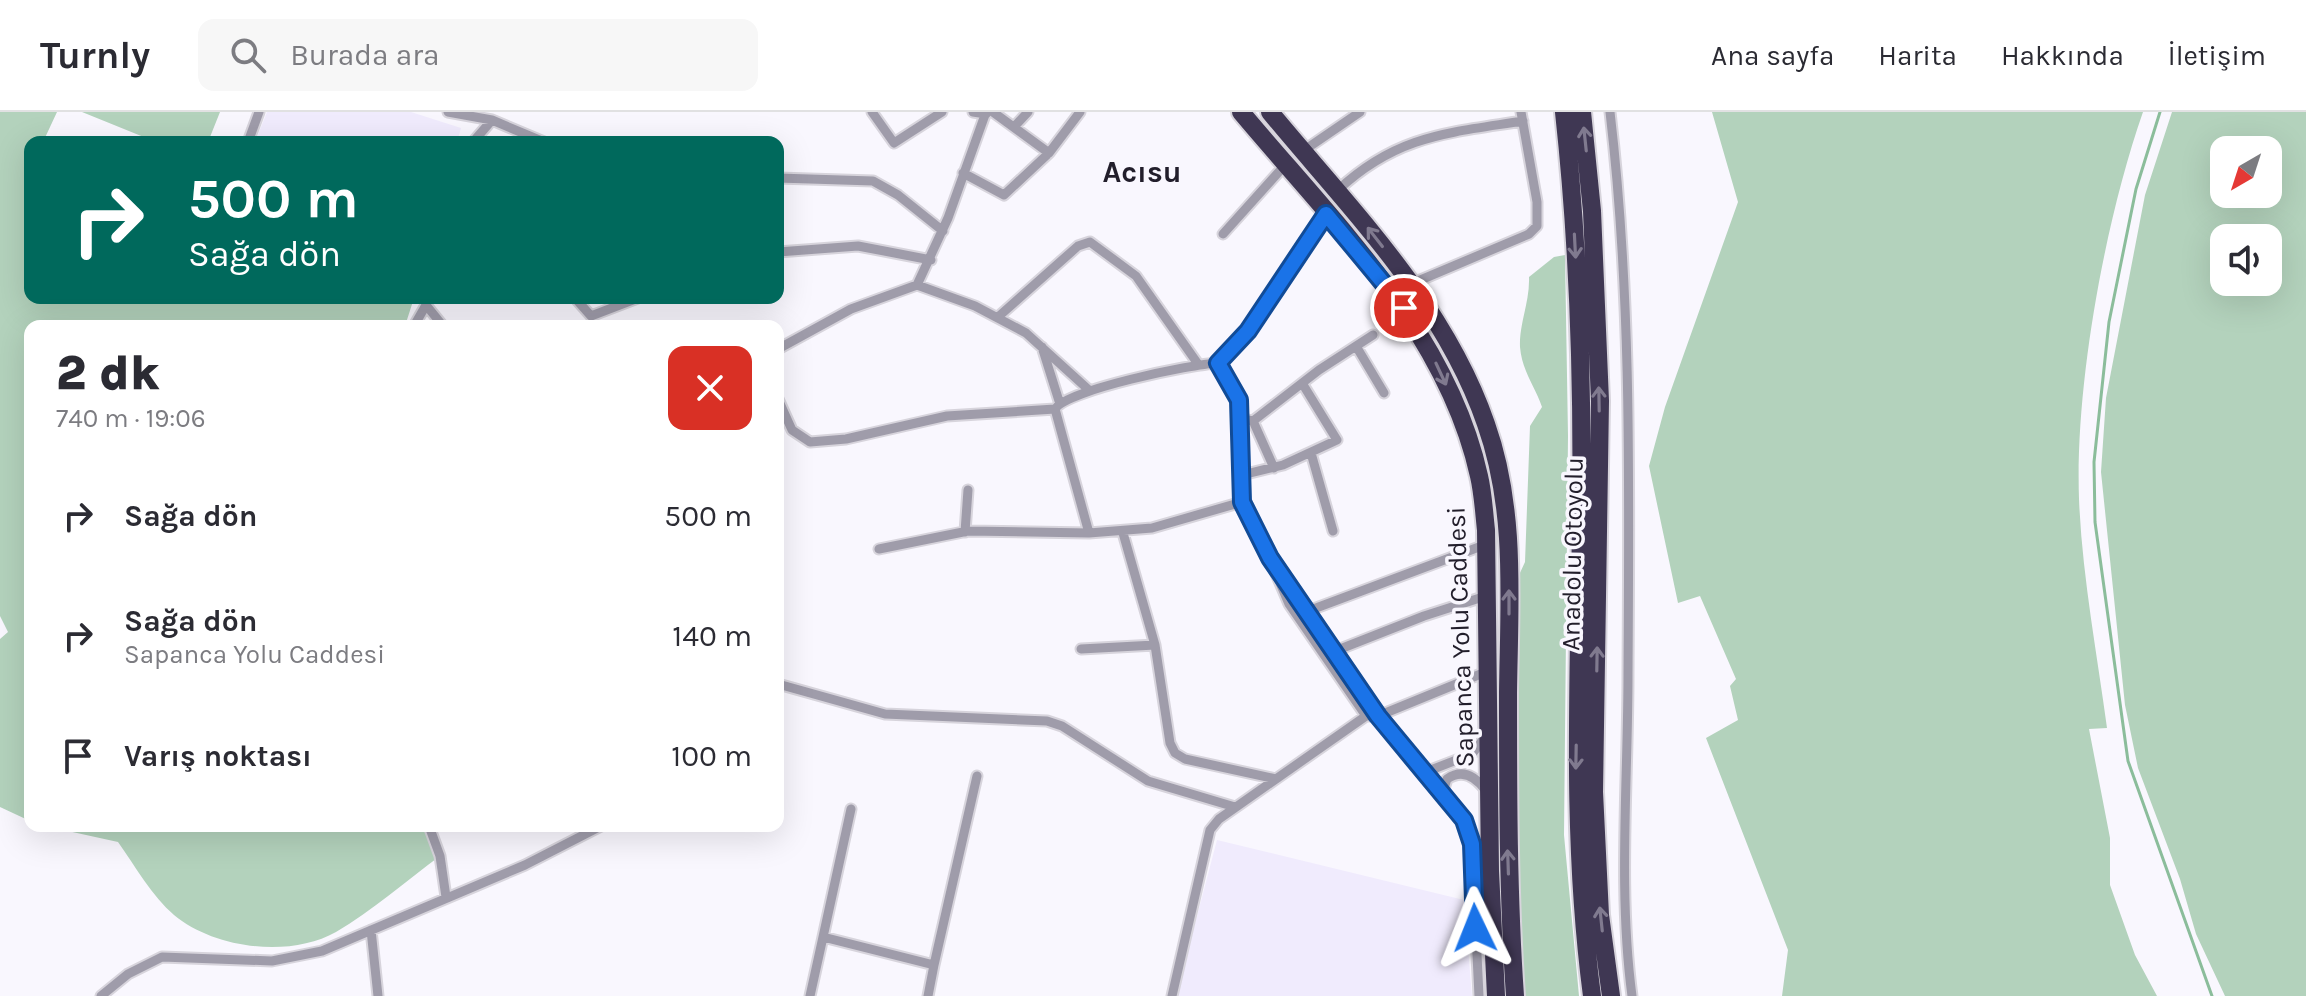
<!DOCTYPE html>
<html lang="tr">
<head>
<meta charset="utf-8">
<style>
  body { margin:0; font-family:Karla,sans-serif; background:#f7f7f7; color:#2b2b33; height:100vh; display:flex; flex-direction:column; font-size:30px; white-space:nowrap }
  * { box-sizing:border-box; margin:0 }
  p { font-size:26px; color:#7c7c81 }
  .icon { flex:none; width:44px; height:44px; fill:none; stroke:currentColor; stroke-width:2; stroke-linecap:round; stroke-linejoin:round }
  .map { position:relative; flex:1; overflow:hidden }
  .side { position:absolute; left:24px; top:208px; width:760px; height:512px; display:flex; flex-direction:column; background:#fff; border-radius:16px; box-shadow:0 8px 32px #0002 }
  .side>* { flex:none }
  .hud { position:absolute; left:24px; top:24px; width:760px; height:168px; border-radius:16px; box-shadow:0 8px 32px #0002; background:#00695c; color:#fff; overflow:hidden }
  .needle { width:52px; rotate:219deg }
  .buttons { position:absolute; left:2210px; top:24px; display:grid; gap:16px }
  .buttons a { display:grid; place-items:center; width:72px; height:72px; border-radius:16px; background:#fff; box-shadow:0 8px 32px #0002; font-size:40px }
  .pin { position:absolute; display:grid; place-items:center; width:68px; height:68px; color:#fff; margin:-34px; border:4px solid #fff; border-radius:50%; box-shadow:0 2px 8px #0007 }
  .me { position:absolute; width:88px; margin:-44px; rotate:358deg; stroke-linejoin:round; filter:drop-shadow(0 0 6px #0008) }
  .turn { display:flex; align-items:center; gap:28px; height:168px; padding:0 32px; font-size:36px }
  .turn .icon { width:104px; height:104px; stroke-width:2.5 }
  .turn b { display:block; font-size:56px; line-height:68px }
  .round { display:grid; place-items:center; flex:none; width:84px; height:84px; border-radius:16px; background:#f7f7f7 }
  .summary { display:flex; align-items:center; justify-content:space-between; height:136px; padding:0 32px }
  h1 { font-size:48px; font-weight:800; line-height:60px }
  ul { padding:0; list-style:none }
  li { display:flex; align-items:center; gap:24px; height:120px; padding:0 32px }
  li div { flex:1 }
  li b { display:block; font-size:30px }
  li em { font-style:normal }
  header { display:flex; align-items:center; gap:48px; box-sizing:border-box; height:112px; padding:0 40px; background:#fff; border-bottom:2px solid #e1e1e2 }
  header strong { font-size:38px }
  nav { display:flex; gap:44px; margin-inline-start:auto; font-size:28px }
  .search { width:560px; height:72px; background:#f7f7f7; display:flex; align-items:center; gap:20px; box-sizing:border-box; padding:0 28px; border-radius:16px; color:#7c7c81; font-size:30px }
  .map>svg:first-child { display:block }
  .built { fill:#f0ebfd }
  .green { fill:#b3d2bc; fill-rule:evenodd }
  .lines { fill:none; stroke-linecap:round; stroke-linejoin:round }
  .stream { stroke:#8bbd9b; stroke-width:3 }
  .street-casing { stroke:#d7d4dc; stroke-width:13 }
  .highway-casing { stroke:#d7d4dc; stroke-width:22 }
  .street { stroke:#9f9caa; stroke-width:9 }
  .highway { stroke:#3f3753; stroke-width:18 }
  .oneway { stroke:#807a8f }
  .route-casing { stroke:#114b97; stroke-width:20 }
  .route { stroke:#1a73e8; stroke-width:14 }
  .labels { text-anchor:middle; stroke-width:7; stroke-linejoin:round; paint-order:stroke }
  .street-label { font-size:26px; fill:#221e2b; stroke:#f9f7fe }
  .quarter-label { font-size:30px; font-weight:bold; fill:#221e2b; stroke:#f9f7fe }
</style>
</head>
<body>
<header>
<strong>Turnly</strong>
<div class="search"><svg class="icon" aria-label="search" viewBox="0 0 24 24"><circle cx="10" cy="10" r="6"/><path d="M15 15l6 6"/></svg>Burada ara</div>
<nav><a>Ana sayfa</a><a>Harita</a><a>Hakkında</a><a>İletişim</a></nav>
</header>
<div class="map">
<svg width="2306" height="884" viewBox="0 0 2306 884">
  <rect width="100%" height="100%" fill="#f9f7fe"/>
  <path class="built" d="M267,0H411L461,16L457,30H255Z
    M1217,728L1464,788L1472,884H1176Z"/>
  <path class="green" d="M0,0H57L43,30H30V186H414L405,214H30V709L0,695V527L8,520L0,504Z
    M82,0H220L208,30H156Z
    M1712,0H2143C2105,109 2075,272 2079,387C2082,463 2097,541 2107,616L2089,617L2110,726V773L2135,843L2157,884H1782L1788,838L1706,626L1738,608L1730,574L1736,567L1700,484L1678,491L1649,354L1665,295L1738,90Z
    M2172,0H2306V884H2225L2196,822L2180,767L2138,656L2125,593L2101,360L2106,286L2145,83ZM2224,38H2268V82H2224ZM2224,126H2268V170H2224Z
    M1565,143L1568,324L1564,723L1579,884H1524L1517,774V506L1519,463L1525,450L1530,314L1542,295C1535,274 1522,259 1520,235C1519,212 1530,189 1529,165L1554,145Z
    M45,714H429L440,744C406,769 372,799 336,820C290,846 215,837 174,803C152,784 135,754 118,730Z"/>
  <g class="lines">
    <path class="stream" d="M2160,0L2136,77L2109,210L2094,350L2095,410L2128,649L2212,884"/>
    <defs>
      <path id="street" d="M448,0L492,8L544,30
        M872,0L894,31L942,0
        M973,0L986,2
        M986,0L948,106L917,173L975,194L1026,221L1090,279
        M993,0L1049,41L1080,0
        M1610,0C1632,186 1629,376 1628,563C1628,669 1618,779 1632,884
        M1014,15L1028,0
        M248,30L259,0
        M473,30L492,8
        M1303,39L1360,0
        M963,61L1004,83L1049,41
        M778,66L873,69L898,83L943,119
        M1338,78C1397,23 1448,21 1523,9
        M1223,122L1285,53
        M778,140L858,134L931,148
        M1411,172L1529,122L1537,114V90L1521,0
        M575,186L591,204L638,186
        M426,193L443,214
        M998,205L1078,134L1090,130L1136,164L1198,252
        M414,214L426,193V186
        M1356,234L1384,281
        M1042,235L1059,289
        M778,237L851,197L917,173
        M1218,251C1261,309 1224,360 1254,416L1378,604L1467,716L1472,740L1479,884
        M778,287L792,318L810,330L846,327L947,304L1055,297C1066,278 1192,252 1218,251L1248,219L1326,102
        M1055,297L1089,421L1152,416L1242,390
        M1248,308L1253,309L1274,356
        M1253,309L1319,258L1373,223
        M1311,341L1333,419
        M1242,363L1283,353L1337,328L1302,271
        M965,420L968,378
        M1123,421L1155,533L1170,631L1175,641L1185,647L1276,667L1366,604H1378L1488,559
        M879,437L968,419L1089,421
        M1271,450L1289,492L1366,604
        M1308,499L1487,432
        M1081,537L1155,533
        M1335,539L1424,504L1486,484
        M778,572L885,602L1047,609L1062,614L1148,669L1235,695
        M1423,661L1472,642L1485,625
        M1442,683L1447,667C1463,656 1476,665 1486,679
        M429,714L440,744L446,785
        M371,818L378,884
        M823,825L851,697
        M934,853L977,664
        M101,884L128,862L162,845L272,849L322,839L525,753L601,714
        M810,884L823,825L934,853L928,884
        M1172,884L1210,718L1219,707L1276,667"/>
      <path id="highway" d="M1241,0C1333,110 1447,219 1479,364C1483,381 1484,400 1486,418L1490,759L1496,884
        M1270,0C1350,97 1444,190 1486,312C1517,399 1509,491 1508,581C1508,683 1508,783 1515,884
        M1564,0C1579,137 1583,274 1581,412C1579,571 1571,725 1592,884
        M1582,0L1592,99L1600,289L1594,680L1600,803L1611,884"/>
    </defs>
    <use href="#street" class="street-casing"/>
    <use href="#highway" class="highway-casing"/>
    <use href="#street" class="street"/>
    <use href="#highway" class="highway"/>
  </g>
  <defs><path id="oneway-shaft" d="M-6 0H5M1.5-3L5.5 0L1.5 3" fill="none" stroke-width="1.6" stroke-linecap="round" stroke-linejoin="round" transform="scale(2)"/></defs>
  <g class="oneway">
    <use href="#oneway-shaft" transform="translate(1585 27) rotate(-96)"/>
    <use href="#oneway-shaft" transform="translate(1375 125) rotate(-128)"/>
    <use href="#oneway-shaft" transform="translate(1575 134) rotate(87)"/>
    <use href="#oneway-shaft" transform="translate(1441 262) rotate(65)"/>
    <use href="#oneway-shaft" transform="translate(1599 287) rotate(-91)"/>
    <use href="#oneway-shaft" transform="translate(1509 490) rotate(-90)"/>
    <use href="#oneway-shaft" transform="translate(1597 547) rotate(-89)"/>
    <use href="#oneway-shaft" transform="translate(1576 645) rotate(91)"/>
    <use href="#oneway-shaft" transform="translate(1508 750) rotate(-92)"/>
    <use href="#oneway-shaft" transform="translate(1601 807) rotate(-96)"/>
  </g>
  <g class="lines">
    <defs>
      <path id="route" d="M1404,196L1326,102L1248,219L1218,251L1239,288L1242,390L1270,446L1378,604L1464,708L1472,732L1475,816"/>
    </defs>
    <use href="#route" class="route-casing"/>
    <use href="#route" class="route"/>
  </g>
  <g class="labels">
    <g class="street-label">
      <text transform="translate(1572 442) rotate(-89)" y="9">Anadolu Otoyolu</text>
      <text transform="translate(1460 525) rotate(-92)" y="9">Sapanca Yolu Caddesi</text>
    </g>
    <g class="quarter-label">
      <text x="1142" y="70">Acısu</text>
    </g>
  </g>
</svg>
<div class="buttons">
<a><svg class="needle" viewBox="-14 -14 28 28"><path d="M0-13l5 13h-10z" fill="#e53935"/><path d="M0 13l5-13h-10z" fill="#7c7c81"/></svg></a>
<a><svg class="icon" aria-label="sound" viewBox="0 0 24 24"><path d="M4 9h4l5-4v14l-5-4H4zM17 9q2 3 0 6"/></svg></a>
</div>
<div class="pin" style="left:1404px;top:196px;background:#d93025"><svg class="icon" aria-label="arrive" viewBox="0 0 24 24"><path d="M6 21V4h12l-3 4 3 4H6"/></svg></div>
<svg class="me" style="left:1475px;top:816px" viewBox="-20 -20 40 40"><path d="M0-17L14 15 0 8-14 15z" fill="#1a73e8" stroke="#fff" stroke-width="4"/></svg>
<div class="hud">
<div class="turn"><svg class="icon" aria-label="right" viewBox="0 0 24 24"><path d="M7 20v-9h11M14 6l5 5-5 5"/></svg><div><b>500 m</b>Sağa dön</div></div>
</div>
<section class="side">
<div class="summary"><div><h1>2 dk</h1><p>740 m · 19:06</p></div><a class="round" style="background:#d93025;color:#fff"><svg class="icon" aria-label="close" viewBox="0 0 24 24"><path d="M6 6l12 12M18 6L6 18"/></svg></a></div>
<ul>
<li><svg class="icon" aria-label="right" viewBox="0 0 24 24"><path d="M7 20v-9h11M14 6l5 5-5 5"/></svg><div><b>Sağa dön</b></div><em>500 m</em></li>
<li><svg class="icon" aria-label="right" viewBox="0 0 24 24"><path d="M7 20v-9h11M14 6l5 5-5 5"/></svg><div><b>Sağa dön</b><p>Sapanca Yolu Caddesi</p></div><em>140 m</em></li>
<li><svg class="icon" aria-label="arrive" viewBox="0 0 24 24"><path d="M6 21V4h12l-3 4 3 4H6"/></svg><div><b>Varış noktası</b></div><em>100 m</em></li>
</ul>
</section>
</div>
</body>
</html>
